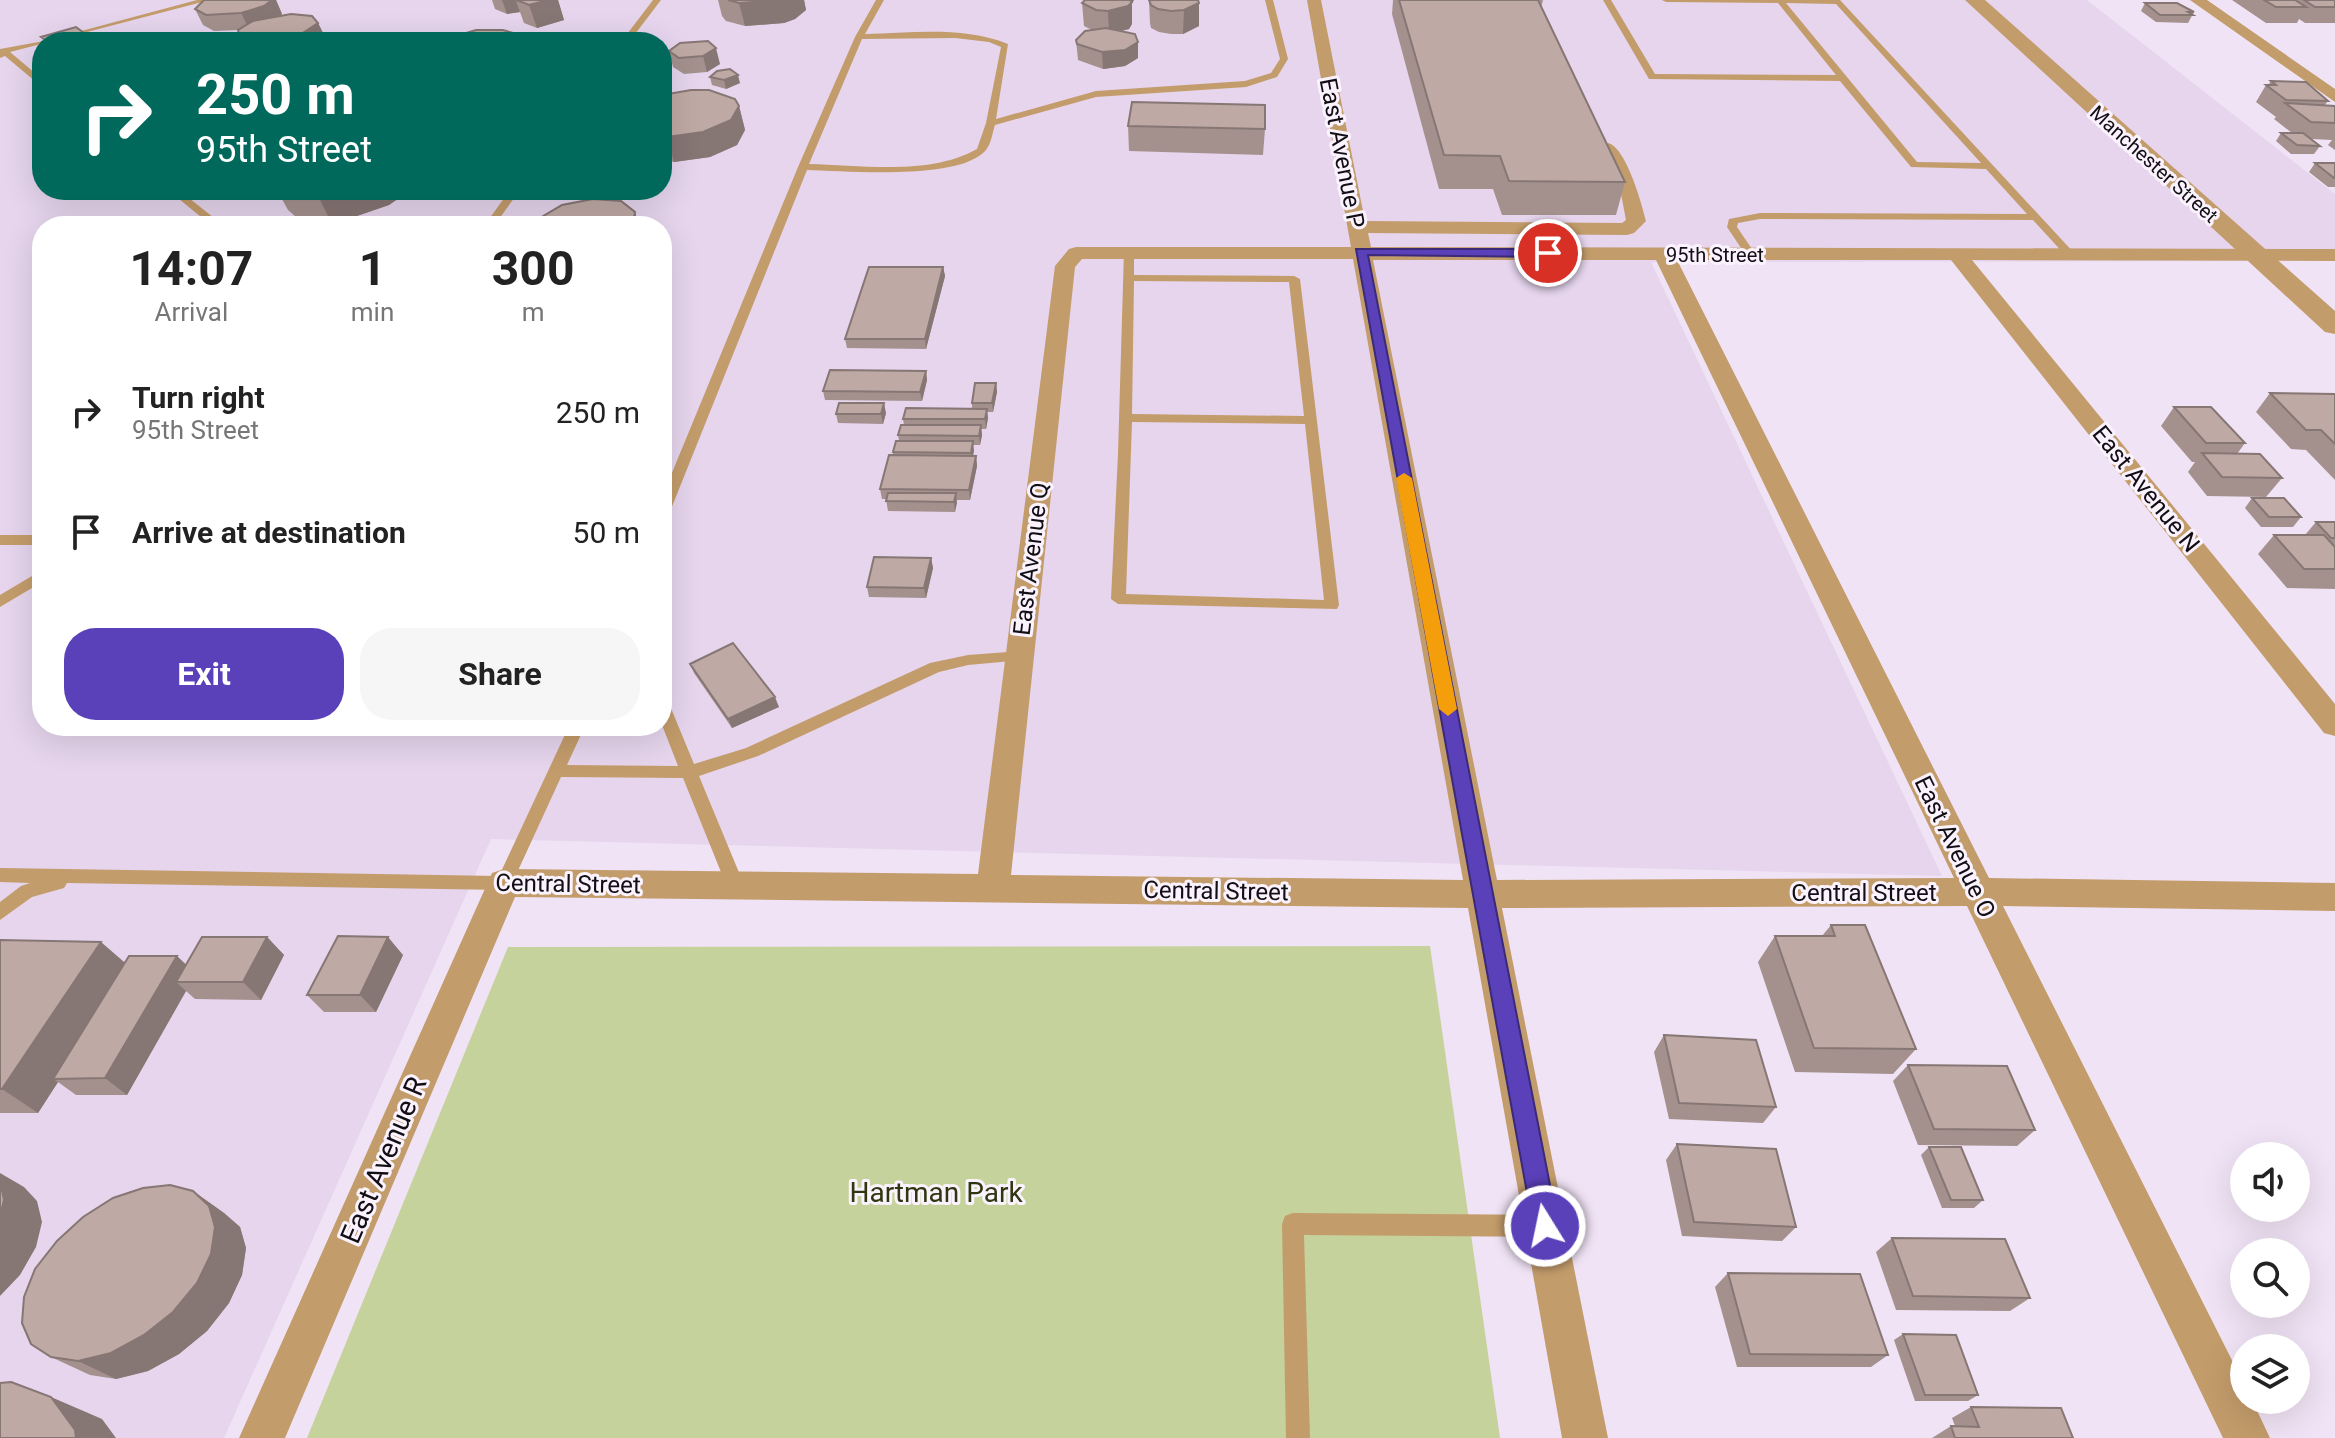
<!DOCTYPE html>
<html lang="en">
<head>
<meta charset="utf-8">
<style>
  body { margin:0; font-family:Roboto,sans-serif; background:#f6f6f6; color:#222; height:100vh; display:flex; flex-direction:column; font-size:30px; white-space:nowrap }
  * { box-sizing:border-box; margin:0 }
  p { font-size:26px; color:#767676 }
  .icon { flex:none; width:44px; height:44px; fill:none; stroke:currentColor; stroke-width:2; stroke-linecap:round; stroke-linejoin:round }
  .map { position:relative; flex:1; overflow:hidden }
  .side { position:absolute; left:32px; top:216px; width:640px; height:520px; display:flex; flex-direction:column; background:#fff; border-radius:32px; box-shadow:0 8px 32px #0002 }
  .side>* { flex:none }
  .top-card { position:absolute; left:32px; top:32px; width:640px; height:168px; border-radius:32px; box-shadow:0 8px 32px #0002; background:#00695c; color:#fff; overflow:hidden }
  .controls { position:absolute; left:2230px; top:1142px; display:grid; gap:16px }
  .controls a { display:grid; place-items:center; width:80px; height:80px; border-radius:50%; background:#fff; box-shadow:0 8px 32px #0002; font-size:40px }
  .pin { position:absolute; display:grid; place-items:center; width:68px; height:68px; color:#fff; margin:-34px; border:4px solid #fff; border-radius:50%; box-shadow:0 2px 8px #0007 }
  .me { position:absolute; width:88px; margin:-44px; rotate:350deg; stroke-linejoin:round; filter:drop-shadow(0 0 6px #0008) }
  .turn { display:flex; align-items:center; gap:28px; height:168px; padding:0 32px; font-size:36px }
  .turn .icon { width:104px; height:104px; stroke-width:2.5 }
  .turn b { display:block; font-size:56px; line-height:68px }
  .eta { display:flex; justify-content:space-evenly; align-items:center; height:136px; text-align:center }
  .eta b { font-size:48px; font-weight:700; line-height:56px }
  .action { display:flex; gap:16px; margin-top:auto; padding:16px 32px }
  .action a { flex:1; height:92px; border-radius:32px; background:#5a40b9; color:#fff; font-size:32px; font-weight:700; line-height:92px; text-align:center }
  .action a+a { background:#f6f6f6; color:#222 }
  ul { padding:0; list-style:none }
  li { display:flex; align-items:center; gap:24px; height:120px; padding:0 32px }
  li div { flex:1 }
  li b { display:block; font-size:30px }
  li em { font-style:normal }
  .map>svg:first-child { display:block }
  .built { fill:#e6d5ed; fill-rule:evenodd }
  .green { fill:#c5d29b }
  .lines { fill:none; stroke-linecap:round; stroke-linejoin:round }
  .service { fill:#c39c6b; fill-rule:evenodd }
  .minor { fill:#c39c6b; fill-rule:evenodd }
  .tertiary { fill:#c39c6b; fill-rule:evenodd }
  .wall { fill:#a4918e }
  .shaded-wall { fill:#867674 }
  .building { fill:#bfa9a5; stroke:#867674; stroke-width:2 }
  .route { fill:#5a40b9; stroke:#3a2a78; stroke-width:2 }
  .slow { fill:#f59e0b }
  .labels { text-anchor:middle; stroke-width:6; stroke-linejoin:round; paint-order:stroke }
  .far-street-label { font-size:20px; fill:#120e14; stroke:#faf3fd }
  .street-label { font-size:24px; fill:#120e14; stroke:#faf3fd }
  .near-street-label { font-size:28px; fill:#120e14; stroke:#faf3fd }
  .near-park-label { font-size:28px; fill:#2f3710; stroke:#faf3fd }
</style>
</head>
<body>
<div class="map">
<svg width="2335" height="1438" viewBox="0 0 2335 1438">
  <rect width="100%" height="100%" fill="#f0e3f5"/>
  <path class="built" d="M0,0H2087L2335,194V261L1651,262L1942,876L491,839L224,1438H0ZM42,42H662V190H42ZM42,226H662V726H42Z"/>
  <path class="green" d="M1430,946L1500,1438H307L508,947Z"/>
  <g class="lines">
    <path class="service" d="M197,0H210L10,52L42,79V87L5,56L0,58V49L44,41Z
      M653,0H661L629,42H621Z
      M876,0H884L865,34C912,33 963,26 1008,44L996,119L1096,91L1245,81L1271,73L1280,59L1265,0H1273L1288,59L1277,77L1246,87L1096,97L995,125C992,134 991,147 983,153C953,180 847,171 807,170L669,514L662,518V497L798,167L855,37ZM955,38L989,42L1001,47L986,123L977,149C929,176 862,165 809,164L862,39Z
      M1603,0H1611L1655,74L1836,75L1778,3L1666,2L1662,0H1840L2075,254L2066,256L2033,220L1760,219L1738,223L1737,227L1756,255L1747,257L1727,227L1729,219L1760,213L2027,214L1986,169L1911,167L1840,81L1649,79ZM1786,3L1836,4L1981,163L1917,162Z
      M168,190H179L224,226H212Z
      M510,190H520L494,226H484Z
      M1129,248L1134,251V275L1294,276L1300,279L1339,605L1337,609L1118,604L1111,599L1118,454L1124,251ZM1134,281L1289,282L1304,416L1132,414ZM1132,422L1305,424L1324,600L1126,594Z
      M0,535H42V545H0Z
      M42,570V582L0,607V595Z
      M1020,651L1025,652L1028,656L1025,660L968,665L939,672L758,756L699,776L745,887L742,892L736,894L730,892L727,887L683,778L561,777L510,888L504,890L67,883L64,888L32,897L0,920V902L21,886L30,883L0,882V868L499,876L569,726H585L567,765L678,766L662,725V699L668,701L694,764L746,748L930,663L968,655Z
      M1293,1213L1545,1215L1553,1218L1556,1226L1553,1234L1545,1237L1304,1235L1310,1438H1286L1282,1224L1285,1216Z"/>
    <path class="minor" d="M1307,0H1321L1365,221L1622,223L1626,220L1621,194L1599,148L1608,143C1626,147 1642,204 1646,221L1634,233L1627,235L1368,233L1371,247L2335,249V261L1972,260L2335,704V736L2324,733L1951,260H1677L1989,878L2335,883V911L2003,906L2244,1384V1400H2252L2270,1438H2223L1967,906L1502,908L1608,1438H1562L1468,908L515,897L285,1438H239L492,873L504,869L978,874L1055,266L1069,249L1076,247H1351ZM1082,259H1353L1463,880L1011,875L1075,267ZM1373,260H1656L1954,878L1497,880Z
      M2190,0H2207L2335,89V102Z"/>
    <path class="tertiary" d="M1965,0H1985L2335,311V334L2325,332Z"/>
  </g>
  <path class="wall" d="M204,0H276L282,14L279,16L318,23L326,39L320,42H242L239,30L214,31L203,25L195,9Z
    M492,0H558L564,20L537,28L524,23L520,12L507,14L495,9Z
    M718,0H804L806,10L795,19L784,23L745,26L726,21L722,16Z
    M1085,0H1134L1132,3V24L1129,29L1121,31L1138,58L1125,66L1103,69L1078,60L1076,40L1092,30L1084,26L1082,3Z
    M1149,0H1199V26L1183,34H1171L1159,32L1151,28L1150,23Z
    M1393,0H1543L1541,8L1625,182L1616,215H1502L1493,189H1439L1392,14Z
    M2232,0H2335V23H2305L2299,19L2297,23H2266Z
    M2145,3L2194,12L2188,23L2156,22L2141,11Z
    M680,43L720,64L707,72L684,74L673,67L669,51Z
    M710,77L740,83L726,89L712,85Z
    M2271,81L2328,101L2324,106H2335V150L2328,145L2332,140L2312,139L2320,146L2314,154H2291L2276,141L2281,133H2292L2274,119L2276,117L2256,102L2266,85H2268Z
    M662,95L739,106L745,130L737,145L710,157L674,162L662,160Z
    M1128,126L1265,129L1263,155L1129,151Z
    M2315,163H2335V187H2328L2309,172Z
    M277,190H407L402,196L389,205L351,218L330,220L296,217L288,210Z
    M943,267L945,276L926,349L847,348L845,339Z
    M926,371L927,380L922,401L825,400L823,391Z
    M996,383L997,392L993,412H987L988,418L986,429H981L982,435L980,445H973V456H976L977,466L970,500H956L955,512L888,511L886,499H882L880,489L893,455V452L899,441L898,435L904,425L903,419L972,409V403Z
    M2270,393L2335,394V480L2306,450L2291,449L2256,412Z
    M2174,407L2245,443L2237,454L2282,478L2266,497L2207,496L2188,472L2195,462H2192L2161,426Z
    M886,413L883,424L838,423L836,414Z
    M2252,498L2301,517L2293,527H2261L2245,508Z
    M2316,522H2335V589L2287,588L2258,554L2274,535H2305Z
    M931,558L933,568L926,598L869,597L867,587Z
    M690,664L779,707L732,728L694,673Z
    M1831,925L1916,1049L1893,1074L1795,1072L1758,962L1775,936H1822Z
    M267,937L284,955L261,1000L195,999L186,991L127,1095H76L58,1082L38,1113H0V940L125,963L186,964Z
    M403,955L376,1012H324L307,995Z
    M1664,1035L1776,1107L1763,1123L1669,1119L1654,1052Z
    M1908,1065L2035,1130L2017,1146L1918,1145L1893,1081Z
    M1677,1144L1796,1227L1782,1241L1682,1236L1666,1160Z
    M1929,1147L1983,1200L1974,1208H1942L1921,1155Z
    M193,1191L224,1213L240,1227L246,1248L242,1275L229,1303L207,1331L179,1354L148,1371L116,1379L90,1375L51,1357Z
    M1892,1238L2030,1298L2010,1311L1896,1310L1876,1252Z
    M1728,1273L1888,1355L1871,1367H1737L1715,1287Z
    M1903,1334L1978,1395L1968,1401H1915L1894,1340Z
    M1971,1407L2073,1438H1932L1951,1426H1955L1952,1418Z"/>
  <path class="shaded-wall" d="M272,0H276L282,14L272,22L249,29L241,13Z
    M502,0H558L564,20L537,28L529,5L516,1L520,12L507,14Z
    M780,0H804L806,10L795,19L784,23L745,26L739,3Z
    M1115,0H1134L1132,3V24L1129,29L1109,34L1108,11Z
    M1199,3V26L1183,34L1184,10Z
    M318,23L326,39L320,42L272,41Z
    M1138,42V58L1125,66L1103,69L1102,52Z
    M716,48L720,64L707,72L703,56Z
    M738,75L740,83L726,89L724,80Z
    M739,106L745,130L737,145L710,157L674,162L667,137Z
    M344,190H407L402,196L389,205L351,218L330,220L317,194Z
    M635,212L639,226H629Z
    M943,267L945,276L926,349L925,339Z
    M926,371L927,380L922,401L920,392Z
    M996,383L997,392L993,412L992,403Z
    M884,403L886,413L883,424L881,414Z
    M987,409L988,418L986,429L985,419Z
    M981,425L982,435L980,445L979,436Z
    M973,441L974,451L972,462L971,453Z
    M976,456L977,466L970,500L969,490Z
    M956,493L957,503L955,512L954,502Z
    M931,558L933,568L926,598L924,588Z
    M775,697L779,707L732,728L728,719Z
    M267,937L284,955L261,1000L243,982Z
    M388,937L403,955L376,1012L360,995Z
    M101,942L131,968L53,1079L58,1082L38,1113L2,1089Z
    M177,956L196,974L176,982L186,991L127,1095L105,1078Z
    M0,1173L24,1187L37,1201L42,1222L36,1247L20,1275L0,1296Z
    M193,1191L224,1213L240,1227L246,1248L242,1275L229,1303L207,1331L179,1354L148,1371L116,1379L78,1361Z
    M51,1397L102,1419L116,1438H76Z"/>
  <path class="building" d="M204,0H272L264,6L241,13L206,15L195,9Z
    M517,0H548L529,5Z
    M728,0H780L739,3Z
    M1085,0H1130L1132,2L1128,6L1108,11L1096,10L1082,3Z
    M1149,0H1198L1199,3L1184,10L1171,11L1158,9L1151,5Z
    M1399,0H1538L1625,182L1509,181L1500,156L1444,155Z
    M2264,0H2295L2306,7H2276Z
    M2304,0H2335V7H2315Z
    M2145,3H2177L2194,12H2188L2193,15H2160Z
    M291,14L312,16L318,23L298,36L272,41L240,39L238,30L253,21Z
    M76,27L96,42H48L41,37Z
    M1106,28L1135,34L1138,42L1125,50L1102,52L1077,44L1076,40L1085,31Z
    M476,30H503L520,35L519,42H444L450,38Z
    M708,41L716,48L703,56L679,58L669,51L680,43Z
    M730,69L738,75L724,80L710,77L717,71Z
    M2271,81L2306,82L2328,101L2286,100L2266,85H2276Z
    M691,90H709L735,99L739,106L731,120L703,132L667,137L662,136V95Z
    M1132,102L1265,105V129L1128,126Z
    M2285,103L2335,106V123L2311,122Z
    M2281,133H2303L2320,146L2297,145Z
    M2315,163H2335V178H2334Z
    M282,190H344L317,194Z
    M593,199L621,201L635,212L634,219L629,226H535L540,218L562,205Z
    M869,267H943L925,339H845Z
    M830,370L926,371L920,392L823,391Z
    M975,383H996L992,403H972Z
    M2270,393L2335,394V444L2321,430H2306Z
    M839,403H884L881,414H836Z
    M2174,407H2211L2245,443H2206Z
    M906,408L987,409L985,419H903Z
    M901,425H981L979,436L898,435Z
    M896,441H973L971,453L893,452Z
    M2202,453L2260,454L2282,478L2222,477Z
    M889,455L976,456L969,490L880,489Z
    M888,493H956L954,502L886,501Z
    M2252,498H2284L2301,517H2269Z
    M2316,522H2335V538H2331Z
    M2274,535H2324L2335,547V569H2304Z
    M874,557L931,558L924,588L867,587Z
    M733,643L775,697L728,719L690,664Z
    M1831,925H1865L1916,1049L1814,1048L1775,936H1835Z
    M338,936L388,937L360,995H307Z
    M202,937H267L243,982H176Z
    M0,940L101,942L2,1089H0Z
    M129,956H177L105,1078L53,1079Z
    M1664,1035L1756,1040L1776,1107L1679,1103Z
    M1908,1065L2007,1066L2035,1130L1934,1129Z
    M1677,1144L1776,1149L1796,1227L1694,1222Z
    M1929,1147H1961L1983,1200H1951Z
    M0,1181L4,1200L0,1216Z
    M170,1185L193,1191L209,1206L215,1227L211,1254L197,1283L173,1312L144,1335L111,1353L78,1361L51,1357L31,1344L22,1323L24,1297L35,1269L57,1241L83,1217L113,1198L143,1188Z
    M1892,1238L2005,1239L2030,1298L1913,1296Z
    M1728,1273L1860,1274L1888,1355L1750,1354Z
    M1903,1334L1956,1335L1978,1395H1925Z
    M11,1382L51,1397L75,1430L76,1438H0V1383Z
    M1971,1407L2061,1408L2073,1438H1955L1951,1426L1979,1427Z"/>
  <path class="route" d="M1356,249H1548L1555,253L1548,257L1368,255L1558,1226L1554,1235L1545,1239L1537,1235L1533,1226Z"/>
  <path class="slow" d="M1404,473L1412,478L1457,709L1448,716L1439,709L1396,478Z"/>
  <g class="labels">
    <g class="far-street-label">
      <text transform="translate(2154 164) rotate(42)" y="7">Manchester Street</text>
      <text x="1715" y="262">95th Street</text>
    </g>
    <g class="street-label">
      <text transform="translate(1342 153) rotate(79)" y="8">East Avenue P</text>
      <text transform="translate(2146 489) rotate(51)" y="8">East Avenue N</text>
      <text transform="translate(1031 559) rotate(-83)" y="8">East Avenue Q</text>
      <text transform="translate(1955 847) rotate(64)" y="8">East Avenue O</text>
      <text transform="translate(568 884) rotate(1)" y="8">Central Street</text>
      <text transform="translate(1216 891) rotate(1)" y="8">Central Street</text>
      <text x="1864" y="901">Central Street</text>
    </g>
    <g class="near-street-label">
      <text transform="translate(383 1160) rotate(-67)" y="10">East Avenue R</text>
    </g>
    <g class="near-park-label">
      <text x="936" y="1202">Hartman Park</text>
    </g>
  </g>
</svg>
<div class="controls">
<a><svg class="icon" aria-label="sound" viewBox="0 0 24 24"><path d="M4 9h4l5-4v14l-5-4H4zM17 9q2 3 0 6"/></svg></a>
<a><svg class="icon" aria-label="search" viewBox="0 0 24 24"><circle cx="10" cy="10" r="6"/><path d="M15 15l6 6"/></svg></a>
<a><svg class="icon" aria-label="layers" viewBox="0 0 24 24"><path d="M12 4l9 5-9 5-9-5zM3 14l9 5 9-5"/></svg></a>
</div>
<div class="pin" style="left:1548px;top:253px;background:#d93025"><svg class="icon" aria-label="arrive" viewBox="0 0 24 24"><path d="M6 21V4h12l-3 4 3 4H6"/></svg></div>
<svg class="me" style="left:1545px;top:1226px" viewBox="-20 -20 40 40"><circle r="17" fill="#5a40b9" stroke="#fff" stroke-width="3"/><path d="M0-11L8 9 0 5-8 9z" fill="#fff"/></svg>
<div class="top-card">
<div class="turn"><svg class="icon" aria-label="right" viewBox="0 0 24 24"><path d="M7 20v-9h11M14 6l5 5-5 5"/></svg><div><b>250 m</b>95th Street</div></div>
</div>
<section class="side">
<div class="eta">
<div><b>14:07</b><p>Arrival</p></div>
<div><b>1</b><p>min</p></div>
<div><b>300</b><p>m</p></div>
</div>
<ul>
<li><svg class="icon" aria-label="right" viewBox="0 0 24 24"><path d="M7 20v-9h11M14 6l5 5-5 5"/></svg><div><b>Turn right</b><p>95th Street</p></div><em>250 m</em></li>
<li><svg class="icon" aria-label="arrive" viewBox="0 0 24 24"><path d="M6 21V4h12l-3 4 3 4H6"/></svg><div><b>Arrive at destination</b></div><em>50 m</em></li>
</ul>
<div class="action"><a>Exit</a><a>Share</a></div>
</section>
</div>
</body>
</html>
